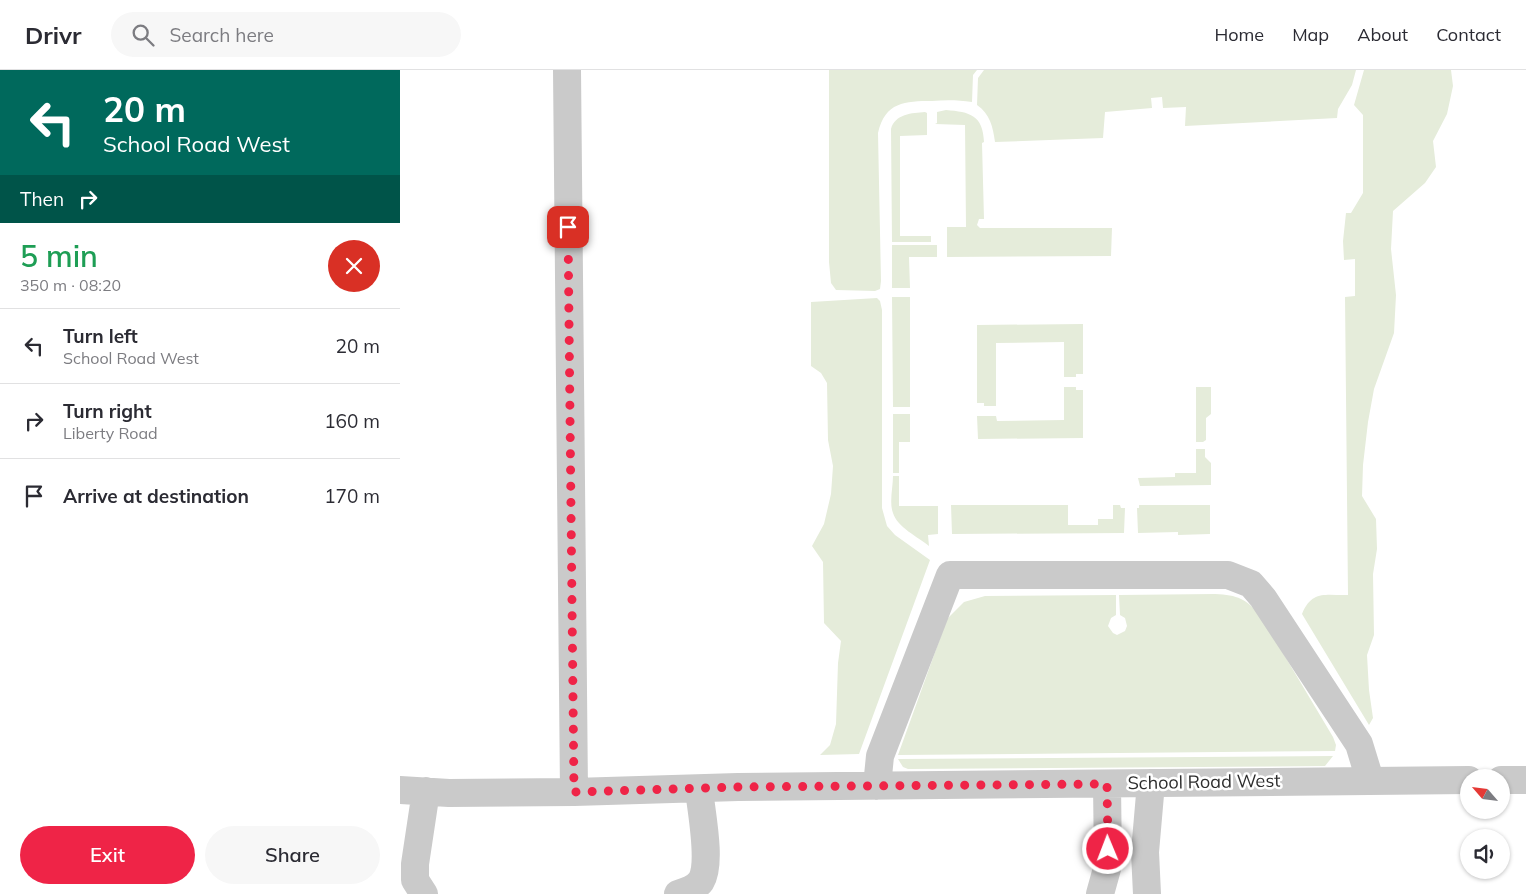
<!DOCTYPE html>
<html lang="en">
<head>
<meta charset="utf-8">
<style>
  body { margin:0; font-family:Mulish,sans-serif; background:#f7f7f7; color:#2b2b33; height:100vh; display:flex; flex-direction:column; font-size:19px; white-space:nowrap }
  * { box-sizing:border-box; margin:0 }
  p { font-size:16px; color:#7c7c81 }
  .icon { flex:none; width:28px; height:28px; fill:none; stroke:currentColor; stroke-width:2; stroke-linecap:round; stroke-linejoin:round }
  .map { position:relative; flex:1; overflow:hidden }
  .panel { display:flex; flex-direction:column; background:#fff; width:400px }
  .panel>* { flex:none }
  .top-card { background:#00695c; color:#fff; overflow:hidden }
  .needle { width:32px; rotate:298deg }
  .controls { position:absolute; left:1060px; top:699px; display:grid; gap:10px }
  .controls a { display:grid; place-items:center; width:50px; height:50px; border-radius:50%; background:#fff; box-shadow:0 1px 4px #0004; font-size:25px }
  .pin { position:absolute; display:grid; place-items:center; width:42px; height:42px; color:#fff; margin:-21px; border-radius:10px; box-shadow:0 2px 8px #0006 }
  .me { position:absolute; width:55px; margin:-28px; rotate:359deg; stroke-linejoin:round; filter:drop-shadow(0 0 4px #0008) }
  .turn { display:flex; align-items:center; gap:18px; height:105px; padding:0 20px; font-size:22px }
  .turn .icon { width:65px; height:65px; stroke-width:2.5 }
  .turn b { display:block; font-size:35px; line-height:42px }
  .then { display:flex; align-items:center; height:48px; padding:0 20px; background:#0003; gap:10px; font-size:19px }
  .round { display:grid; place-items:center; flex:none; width:52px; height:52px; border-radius:26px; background:#f7f7f7 }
  .head { display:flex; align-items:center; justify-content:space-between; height:85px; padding:0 20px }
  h1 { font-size:30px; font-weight:600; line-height:38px; color:#1e9e55 }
  .primary-button { display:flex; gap:10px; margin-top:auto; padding:10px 20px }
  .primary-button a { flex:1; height:58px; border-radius:30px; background:#ef2447; color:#fff; font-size:20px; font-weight:600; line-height:58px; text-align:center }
  .primary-button a+a { background:#f7f7f7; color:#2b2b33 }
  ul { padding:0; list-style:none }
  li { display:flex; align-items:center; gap:15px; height:75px; padding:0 20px; border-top:1px solid #e1e1e2 }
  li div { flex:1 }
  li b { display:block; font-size:19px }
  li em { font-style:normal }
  header { display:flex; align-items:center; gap:30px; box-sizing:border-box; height:70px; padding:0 25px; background:#fff; border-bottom:1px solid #e1e1e2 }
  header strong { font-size:24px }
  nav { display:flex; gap:28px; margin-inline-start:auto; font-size:18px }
  .search { width:350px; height:45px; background:#f7f7f7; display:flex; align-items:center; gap:12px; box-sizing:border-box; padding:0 18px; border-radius:28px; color:#7c7c81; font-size:19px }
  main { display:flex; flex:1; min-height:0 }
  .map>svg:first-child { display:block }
  .green { fill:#e5ecda }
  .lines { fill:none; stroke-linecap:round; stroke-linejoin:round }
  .minor { stroke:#cacaca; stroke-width:28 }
  .route { stroke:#ef2447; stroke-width:9; stroke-dasharray:0 16.2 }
  .labels { text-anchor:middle; stroke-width:5; stroke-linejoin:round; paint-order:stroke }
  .street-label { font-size:18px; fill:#2d2d2d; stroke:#fff }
</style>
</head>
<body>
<header>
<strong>Drivr</strong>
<div class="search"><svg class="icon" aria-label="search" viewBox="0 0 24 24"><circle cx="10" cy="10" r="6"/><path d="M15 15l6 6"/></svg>Search here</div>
<nav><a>Home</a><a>Map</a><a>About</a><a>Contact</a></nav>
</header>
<main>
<section class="panel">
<div class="top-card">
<div class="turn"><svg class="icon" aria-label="left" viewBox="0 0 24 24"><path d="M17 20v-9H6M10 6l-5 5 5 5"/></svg><div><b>20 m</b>School Road West</div></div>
<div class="then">Then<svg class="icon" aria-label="right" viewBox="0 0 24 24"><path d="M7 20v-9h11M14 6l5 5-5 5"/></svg></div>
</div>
<div class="head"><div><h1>5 min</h1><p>350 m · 08:20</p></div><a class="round" style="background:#d93025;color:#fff"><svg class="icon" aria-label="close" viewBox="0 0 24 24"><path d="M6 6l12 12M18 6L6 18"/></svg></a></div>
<ul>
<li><svg class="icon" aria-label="left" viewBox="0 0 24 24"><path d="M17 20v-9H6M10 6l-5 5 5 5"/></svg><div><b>Turn left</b><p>School Road West</p></div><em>20 m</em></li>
<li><svg class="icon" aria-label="right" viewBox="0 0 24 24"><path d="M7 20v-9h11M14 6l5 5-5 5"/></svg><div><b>Turn right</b><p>Liberty Road</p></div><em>160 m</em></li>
<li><svg class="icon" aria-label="arrive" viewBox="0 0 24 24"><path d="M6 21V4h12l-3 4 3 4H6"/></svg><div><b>Arrive at destination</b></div><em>170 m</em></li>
</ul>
<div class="primary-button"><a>Exit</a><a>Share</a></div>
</section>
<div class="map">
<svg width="1126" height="824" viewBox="0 0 1126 824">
  <rect width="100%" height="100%" fill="#fff"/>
  <path class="green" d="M429,0H577L573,5L572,32C558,30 546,30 532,31C505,31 485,32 478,63L481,211L480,219L475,221L436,220L431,213L429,192Z
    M584,0H956L952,15L938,39L937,48L785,56L786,37L763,38L762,27L751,28L752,38L705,42L703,68L595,72C593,57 590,44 577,35L578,8Z
    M964,0H1051L1053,16L1047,44L1033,71L1036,97L1025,113L993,141L991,179L996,225L994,263L974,319L968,352L963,395L962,426L976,449L977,479L973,504L974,565L967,585L969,620L973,648L969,655L902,544C912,519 928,526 948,525L945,227L955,226V189L944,190L943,171L946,143H951L963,123V45L954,35Z
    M546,40C570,42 583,45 584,72L582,73L584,149H579L577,155L580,158H712L711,186L547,187V157H566L565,55L535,54L537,53V42Z
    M525,42L527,43V65L500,66V166H531V172H492L491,59C495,44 512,43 525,42Z
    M492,175H537V187H509L510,218H492Z
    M492,227H510V337H493Z
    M477,228L480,231L482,240V438L487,456L495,465L530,490L459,684L420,685L430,675L436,654L438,593L441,571L424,553L423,492L412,476L424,454L431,424L433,396L428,370L427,313L421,303L411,296V232Z
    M683,254V304H676V307H664V272L596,273V336H584V333H577V255Z
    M664,317H676V320H683V368L578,369L577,346H596L597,351L664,350Z
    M796,317H811V344L806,348V370L803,372H796Z
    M493,344H510V372H499V403H493Z
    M796,379H805V387L811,393V415L740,416L738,408L775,407V403H796Z
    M493,406H499V436H538V464L528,465L529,476C518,467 497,457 493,443C489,433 493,417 493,406Z
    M668,435V455H698V449H713V435H720L721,438H725L724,463L552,464L551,435Z
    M739,435H810V464L778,465V462L738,463L737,438H739Z
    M815,524C838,525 846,529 861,546L933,667L936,675L935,681L498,685L547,549L564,532L585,526L716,525V545L711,548L708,556L713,563L717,565L725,561L727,556L725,548L720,545L719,525Z
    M933,686L925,696L508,699L503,697L498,689Z"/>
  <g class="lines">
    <path class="minor" d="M167,0L174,722
      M1101,710H1126
      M477,716L480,686L550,505H828L851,514L863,528L959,674L970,710
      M0,720L49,723L174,722L338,717L1069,710
      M24,824L15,810V794L26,721
      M278,824C285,822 296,818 301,811C312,793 301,741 299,719
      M700,824L708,795L707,714
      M747,824L745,782L751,713"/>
  </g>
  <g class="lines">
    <path class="route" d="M168,157L174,722L338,717L707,714L708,779"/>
  </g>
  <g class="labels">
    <g class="street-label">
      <text transform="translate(804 712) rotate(-1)" y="6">School Road West</text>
    </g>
  </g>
</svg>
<div class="controls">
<a><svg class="needle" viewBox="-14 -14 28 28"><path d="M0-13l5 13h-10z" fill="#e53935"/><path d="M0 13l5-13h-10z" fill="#7c7c81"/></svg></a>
<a><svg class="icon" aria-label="sound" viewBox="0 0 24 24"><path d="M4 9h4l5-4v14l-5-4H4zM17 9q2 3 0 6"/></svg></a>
</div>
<div class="pin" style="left:168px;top:157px;background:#d93025"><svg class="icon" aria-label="arrive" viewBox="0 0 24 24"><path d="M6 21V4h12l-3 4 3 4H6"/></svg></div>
<svg class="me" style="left:708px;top:779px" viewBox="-20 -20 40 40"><circle r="17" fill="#ef2447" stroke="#fff" stroke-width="3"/><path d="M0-11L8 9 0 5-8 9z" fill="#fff"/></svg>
</div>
</main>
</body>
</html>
